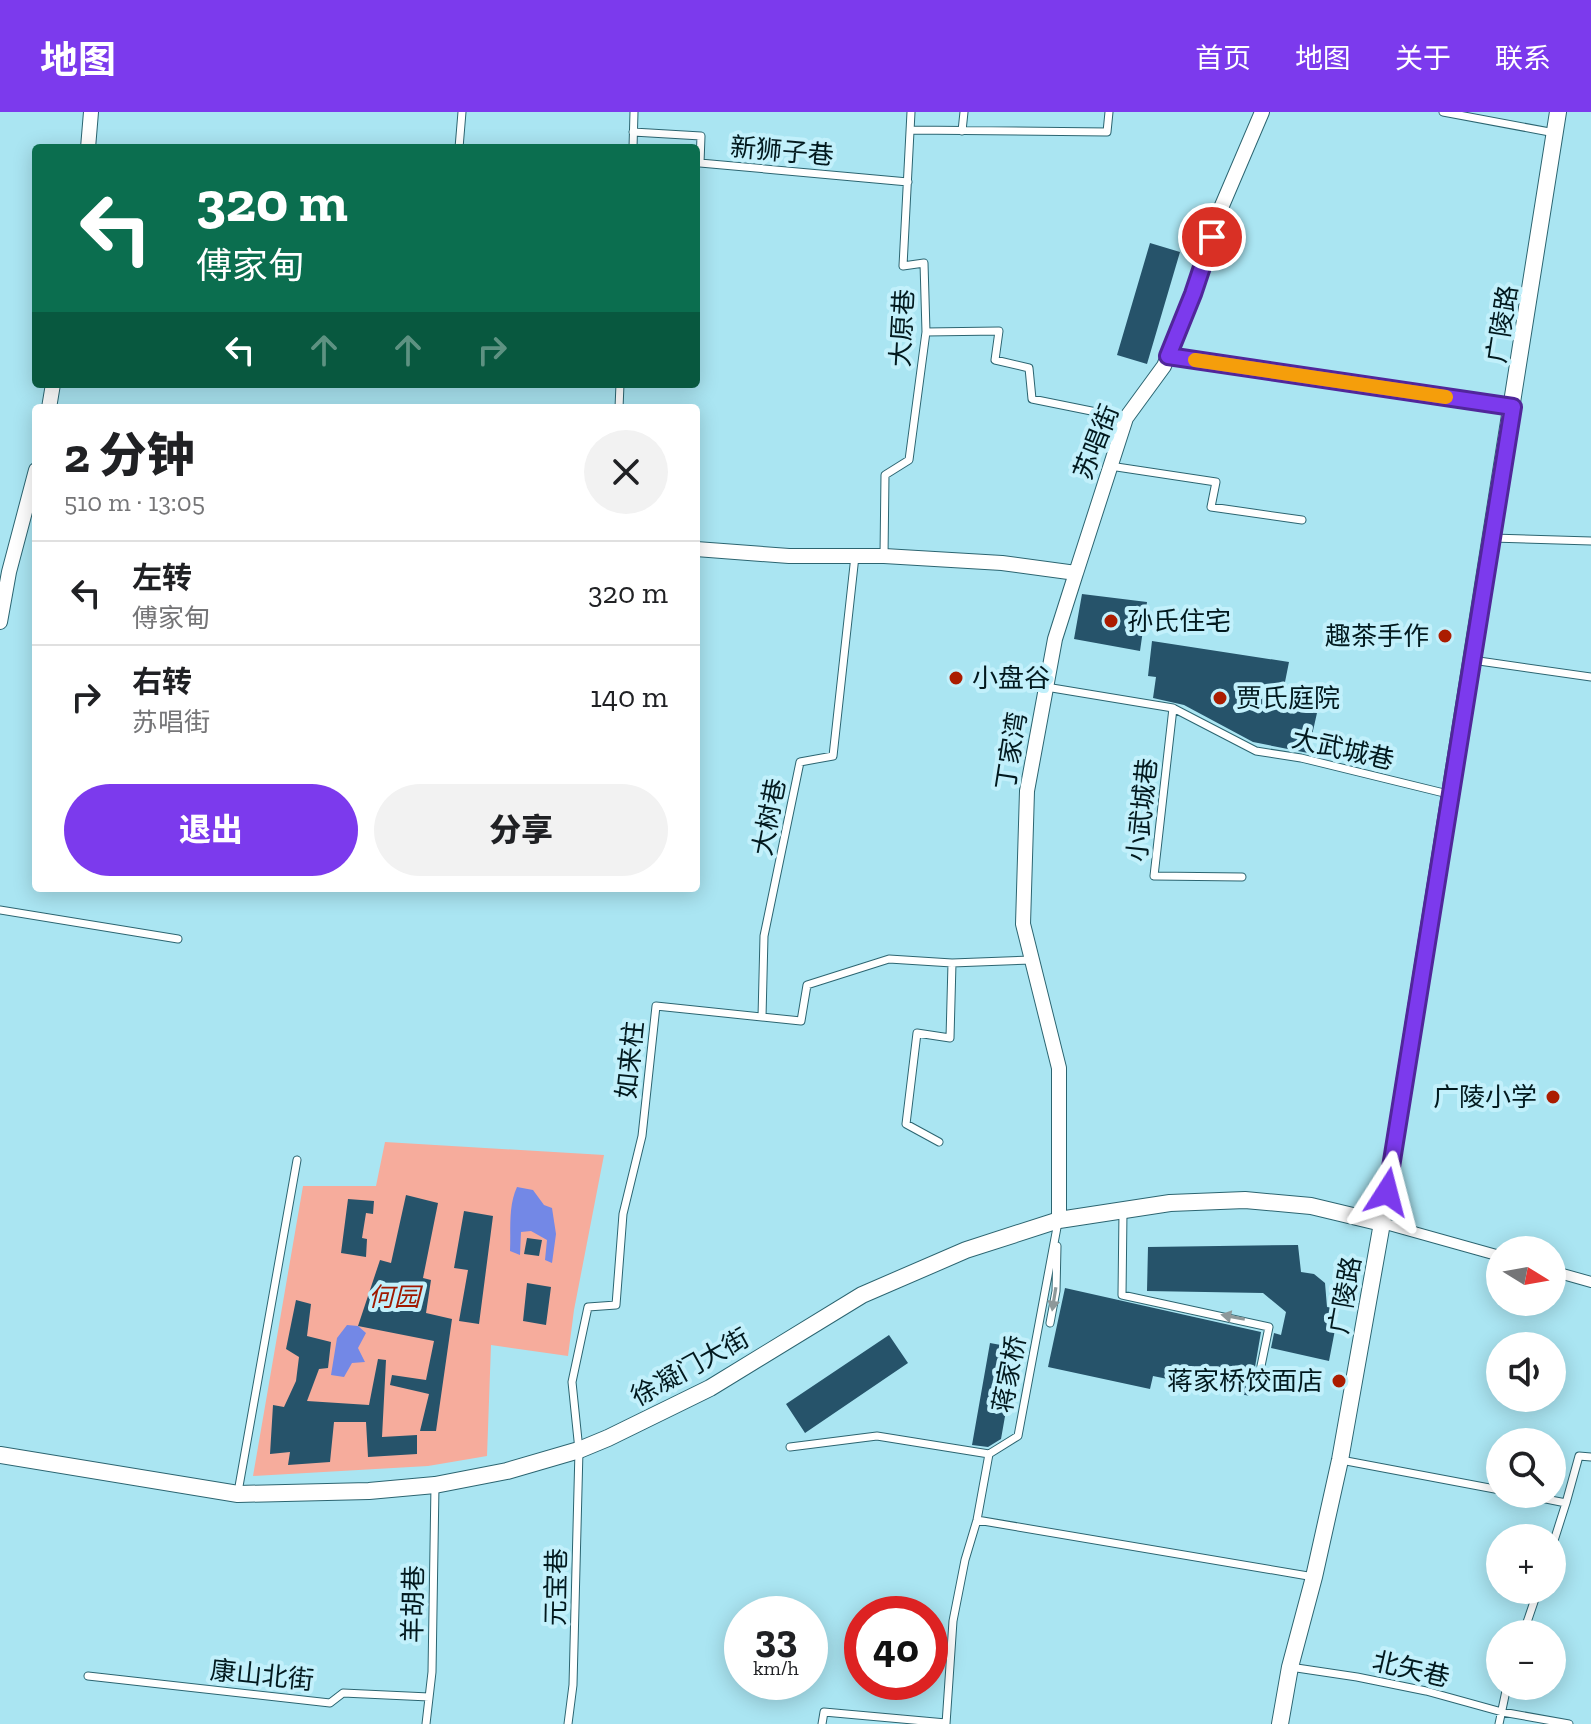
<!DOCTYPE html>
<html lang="zh">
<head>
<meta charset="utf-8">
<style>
  body { margin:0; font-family:"Zilla Slab","Noto Sans SC",serif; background:#f2f2f2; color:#202124; height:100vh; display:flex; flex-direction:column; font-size:30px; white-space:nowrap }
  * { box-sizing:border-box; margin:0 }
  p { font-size:26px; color:#757577 }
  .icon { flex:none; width:44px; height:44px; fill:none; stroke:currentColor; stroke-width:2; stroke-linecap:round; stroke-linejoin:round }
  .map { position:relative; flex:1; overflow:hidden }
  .details { position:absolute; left:32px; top:292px; width:668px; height:488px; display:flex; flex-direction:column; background:#fff; border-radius:8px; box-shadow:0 4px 20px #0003 }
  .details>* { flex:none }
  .top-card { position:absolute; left:32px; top:32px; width:668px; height:244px; border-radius:8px; box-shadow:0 4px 20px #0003; background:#0b6e4f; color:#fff; overflow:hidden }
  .needle { width:52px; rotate:101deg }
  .tools { position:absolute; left:1486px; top:1124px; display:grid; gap:16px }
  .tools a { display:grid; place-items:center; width:80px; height:80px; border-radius:50%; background:#fff; box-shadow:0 4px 20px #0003; font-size:40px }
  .speed { position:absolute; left:724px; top:1484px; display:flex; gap:16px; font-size:40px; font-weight:700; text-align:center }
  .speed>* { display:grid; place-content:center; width:104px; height:104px; border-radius:50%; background:#fff; box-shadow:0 4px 20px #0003; line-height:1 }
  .speed small { font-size:20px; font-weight:400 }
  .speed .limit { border:12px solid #d22; background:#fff; color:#111 }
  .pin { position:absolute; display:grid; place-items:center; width:68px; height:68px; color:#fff; margin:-34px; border:4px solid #fff; border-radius:50%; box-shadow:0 2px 8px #0007 }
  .me { position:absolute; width:88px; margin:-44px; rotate:9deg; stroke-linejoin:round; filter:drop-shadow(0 0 6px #0008) }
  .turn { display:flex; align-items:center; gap:28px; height:168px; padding:0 32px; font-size:36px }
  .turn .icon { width:104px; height:104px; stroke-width:2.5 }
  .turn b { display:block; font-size:56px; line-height:68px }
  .lanes { display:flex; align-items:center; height:76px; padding:0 32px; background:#0003; justify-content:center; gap:40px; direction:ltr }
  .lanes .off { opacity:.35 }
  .round { display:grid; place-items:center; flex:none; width:84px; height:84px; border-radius:42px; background:#f2f2f2 }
  .headline { display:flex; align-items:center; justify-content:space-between; height:136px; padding:0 32px }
  h1 { font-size:48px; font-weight:800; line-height:60px }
  .primary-button { display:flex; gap:16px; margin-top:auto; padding:16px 32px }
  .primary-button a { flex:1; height:92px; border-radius:48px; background:#7c3aed; color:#fff; font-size:32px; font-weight:800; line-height:92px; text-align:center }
  .primary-button a+a { background:#f2f2f2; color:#202124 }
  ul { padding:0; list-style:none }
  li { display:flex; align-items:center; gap:24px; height:104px; padding:0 32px; border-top:2px solid #e0e0e0 }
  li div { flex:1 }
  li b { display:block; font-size:30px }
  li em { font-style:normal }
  header { display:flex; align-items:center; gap:48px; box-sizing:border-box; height:112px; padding:0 40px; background:#7c3aed; color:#fff }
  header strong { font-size:38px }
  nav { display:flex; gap:44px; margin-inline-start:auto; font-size:28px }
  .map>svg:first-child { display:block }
  .green { fill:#f6ac9c }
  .water { fill:#7388e6 }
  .building { fill:#26536a }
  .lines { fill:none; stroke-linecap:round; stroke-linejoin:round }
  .service-casing { stroke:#2c6571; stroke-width:9 }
  .pedestrian-casing { stroke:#2c6571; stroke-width:12 }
  .minor-casing { stroke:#2c6571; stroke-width:16 }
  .tertiary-casing { stroke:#2c6571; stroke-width:18 }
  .service { stroke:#fff; stroke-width:7 }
  .pedestrian { stroke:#fff; stroke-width:10 }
  .minor { stroke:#fff; stroke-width:14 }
  .tertiary { stroke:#fff; stroke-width:16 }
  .oneway { fill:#8d989a }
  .route-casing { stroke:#51269a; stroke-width:20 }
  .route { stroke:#7c3aed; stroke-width:14 }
  .slow { stroke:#f59e0b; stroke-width:14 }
  .poi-dot { fill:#ab1c00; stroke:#c2f0fb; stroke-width:3 }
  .labels { text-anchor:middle; stroke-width:8; stroke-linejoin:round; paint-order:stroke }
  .street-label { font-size:26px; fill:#02191e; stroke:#c2f0fb }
  .poi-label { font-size:26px; fill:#02191e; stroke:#c2f0fb; text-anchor:start }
  .park-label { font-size:26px; font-style:italic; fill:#a01900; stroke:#c2f0fb }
</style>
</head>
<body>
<header>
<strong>地图</strong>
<nav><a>首页</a><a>地图</a><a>关于</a><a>联系</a></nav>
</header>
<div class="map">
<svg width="1591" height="1612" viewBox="0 0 1591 1612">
  <rect width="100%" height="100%" fill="#aae5f2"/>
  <path class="green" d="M385,1030L604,1043L574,1198L568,1244L491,1233L487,1344L428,1354L253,1364L303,1074H376Z"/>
  <path class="water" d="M517,1075L533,1078L544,1093L552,1096L556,1122L552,1151L545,1148L547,1128L531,1119L521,1120L520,1143L510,1139C511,1118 508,1094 517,1075Z
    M347,1213L358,1214L366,1221L358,1236L365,1250L352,1251L344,1265L331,1263L337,1226Z"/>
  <path class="building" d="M1150,131L1180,140L1147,252L1117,243Z
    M1082,482L1147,490L1140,539L1074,527Z
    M1152,529L1289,550L1282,585L1319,592L1308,641L1253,630L1184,593L1153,586L1156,565L1148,564Z
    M406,1083L438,1091L423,1166L431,1168L426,1201L452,1207L436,1319H420L429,1282L390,1273L392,1263L426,1268L434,1229L358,1214L380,1148L391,1151Z
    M348,1087L374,1089L373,1102L366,1101L362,1126L367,1127L366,1145L341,1141Z
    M464,1099L493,1104L479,1212L459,1209L468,1158L454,1156Z
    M527,1126L542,1128L539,1144L524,1142Z
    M1298,1133L1301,1160L1314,1162L1325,1171L1327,1195L1339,1197L1329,1249L1271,1236L1274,1221L1281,1223L1286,1200L1263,1181L1147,1179L1148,1135Z
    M527,1171L551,1175L546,1213L523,1209Z
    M1065,1176L1261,1220L1250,1284L1153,1264L1150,1277L1048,1255Z
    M296,1188L311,1192L307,1224L331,1230L328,1256L319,1257L307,1289L369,1293L378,1247L386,1248L382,1325L417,1323V1342L368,1345L366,1310H334L330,1350L288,1353L290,1340L270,1342L273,1293L284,1295L296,1269L299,1245L286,1237Z
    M889,1223L908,1251L805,1321L786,1292Z
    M990,1231L1017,1236L1001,1327L988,1335L972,1333Z"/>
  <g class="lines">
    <defs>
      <path id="service" d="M1443,0L1555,21
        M910,18L1107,20L1109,0
        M962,19L964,0
        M633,20L701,24L700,51L908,70
        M459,36L462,0
        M633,36L634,0
        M926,220L999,219L995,248L1029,256L1032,287L1126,306
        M1168,244L1511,295
        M619,296L620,272
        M1110,354L1216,370L1211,395L1302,408
        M1492,426L1591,429
        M884,444L885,363L909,348L926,220L924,151L903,154L911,0
        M1472,548L1591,565
        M1046,575L1173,596L1256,639L1301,646L1448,682
        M1173,596L1154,764L1242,765
        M0,798L178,827
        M762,905L764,824L800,650L833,644L855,444
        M939,1030L906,1012L917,921L950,926L952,851
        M1123,1100L1122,1183L1269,1215L1261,1254
        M1050,1211L1056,1179L1057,1134
        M790,1335L877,1324L989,1342
        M1341,1348L1500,1378
        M238,1380L297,1048
        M1520,1382L1566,1391L1579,1344L1591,1345
        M977,1408L1314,1465
        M1552,1435L1566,1391
        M1523,1522L1538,1478
        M1290,1555L1357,1565L1426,1579L1502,1600L1569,1612
        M88,1564L330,1591L343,1581L429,1585
        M426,1612L432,1560L435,1373
        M568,1612L573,1573L579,1338L572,1270L588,1195L616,1193L623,1102L642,1024L656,894L801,909L807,873L889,847L952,851L1032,848
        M822,1612L824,1600L946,1611
        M946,1612L953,1509L965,1448L977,1408L989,1342L1018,1324L1058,1110
        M1499,1612L1507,1574"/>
      <path id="pedestrian" d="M1382,1111L1500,1144
        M1552,1159L1591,1170"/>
      <path id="minor" d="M88,36L91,0
        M49,296L53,272
        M696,437L789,444H884L1002,451L1076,461L1055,527L1027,679L1023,812L1059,956V1108
        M1076,461L1126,306L1164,254L1193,182L1221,96L1262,0
        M0,510L9,460L36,358"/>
      <path id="tertiary" d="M0,1343L238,1382L369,1379L435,1373L507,1359L579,1338L608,1326L710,1276L862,1183L966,1138L1059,1108L1170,1091L1245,1088L1311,1094L1382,1111
        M1280,1612L1290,1555L1314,1465L1340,1348L1382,1111L1558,0"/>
    </defs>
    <use href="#service" class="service-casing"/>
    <use href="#pedestrian" class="pedestrian-casing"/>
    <use href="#minor" class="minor-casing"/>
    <use href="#tertiary" class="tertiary-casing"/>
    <use href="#service" class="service"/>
    <use href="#pedestrian" class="pedestrian"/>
    <use href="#minor" class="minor"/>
    <use href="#tertiary" class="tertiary"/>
  </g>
  <defs><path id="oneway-solid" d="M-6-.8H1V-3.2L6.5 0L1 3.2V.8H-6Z" transform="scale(2)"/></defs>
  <g class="oneway">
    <use href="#oneway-solid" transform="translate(1054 1187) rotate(99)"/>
    <use href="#oneway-solid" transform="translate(1233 1205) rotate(-169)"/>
  </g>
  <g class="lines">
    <defs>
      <path id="route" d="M1212,125L1193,182L1168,244L1513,295L1387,1080"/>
    </defs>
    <use href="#route" class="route-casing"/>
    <use href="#route" class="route"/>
    <path class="slow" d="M1195,248L1446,285"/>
  </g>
  <g class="poi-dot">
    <circle cx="1111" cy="509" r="8"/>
    <circle cx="1445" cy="524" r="8"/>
    <circle cx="956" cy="566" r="8"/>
    <circle cx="1220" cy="586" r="8"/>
    <circle cx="1553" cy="985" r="8"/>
    <circle cx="1339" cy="1269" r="8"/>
  </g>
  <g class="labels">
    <g class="street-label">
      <text transform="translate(782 39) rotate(5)" y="9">新狮子巷</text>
      <text transform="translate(1502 212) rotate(-81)" y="9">广陵路</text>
      <text transform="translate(902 216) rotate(-87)" y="9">大原巷</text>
      <text transform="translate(1096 330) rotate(-68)" y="9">苏唱街</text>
      <text transform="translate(1343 637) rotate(13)" y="9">大武城巷</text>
      <text transform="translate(1011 639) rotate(-81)" y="9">丁家湾</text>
      <text transform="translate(1142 698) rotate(-84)" y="9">小武城巷</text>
      <text transform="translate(769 705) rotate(-79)" y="9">大树巷</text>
      <text transform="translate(630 948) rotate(-84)" y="9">如来柱</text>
      <text transform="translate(1345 1183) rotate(-80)" y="9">广陵路</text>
      <text transform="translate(690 1255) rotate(-29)" y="9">徐凝门大街</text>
      <text transform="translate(1009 1262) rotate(-79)" y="9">蒋家桥</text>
      <text transform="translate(556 1475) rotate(-89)" y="9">元宝巷</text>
      <text transform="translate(413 1492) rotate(-89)" y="9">羊胡巷</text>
      <text transform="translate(1411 1557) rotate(13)" y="9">北矢巷</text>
      <text transform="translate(262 1563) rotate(6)" y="9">康山北街</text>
    </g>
    <g class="poi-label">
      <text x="1127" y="518">孙氏住宅</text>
      <text x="1429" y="533" text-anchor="end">趣茶手作</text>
      <text x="972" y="575">小盘谷</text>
      <text x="1236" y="595">贾氏庭院</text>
      <text x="1537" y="994" text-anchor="end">广陵小学</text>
      <text x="1323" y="1278" text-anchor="end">蒋家桥饺面店</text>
    </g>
    <g class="park-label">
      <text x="394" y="1194">何园</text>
    </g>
  </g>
</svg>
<div class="tools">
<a><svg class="needle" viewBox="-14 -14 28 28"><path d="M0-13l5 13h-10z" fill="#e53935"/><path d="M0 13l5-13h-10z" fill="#757577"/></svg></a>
<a><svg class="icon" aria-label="sound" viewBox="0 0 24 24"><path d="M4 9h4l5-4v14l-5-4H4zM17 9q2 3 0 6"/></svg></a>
<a><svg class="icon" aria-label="search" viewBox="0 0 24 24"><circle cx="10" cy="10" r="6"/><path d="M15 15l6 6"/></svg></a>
<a>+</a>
<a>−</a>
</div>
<div class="speed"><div>33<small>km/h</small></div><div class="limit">40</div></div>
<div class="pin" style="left:1212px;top:125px;background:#d93025"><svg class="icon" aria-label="arrive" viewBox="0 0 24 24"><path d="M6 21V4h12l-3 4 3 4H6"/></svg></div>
<svg class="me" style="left:1387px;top:1080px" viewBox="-20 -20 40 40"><path d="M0-17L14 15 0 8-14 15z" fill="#7c3aed" stroke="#fff" stroke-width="4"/></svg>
<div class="top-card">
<div class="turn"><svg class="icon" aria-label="left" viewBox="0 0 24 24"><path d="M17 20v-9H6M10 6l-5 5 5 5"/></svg><div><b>320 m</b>傅家甸</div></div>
<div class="lanes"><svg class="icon" aria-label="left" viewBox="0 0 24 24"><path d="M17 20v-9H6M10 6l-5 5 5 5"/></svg><svg class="icon off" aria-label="ahead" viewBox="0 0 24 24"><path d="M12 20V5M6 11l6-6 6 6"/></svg><svg class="icon off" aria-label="ahead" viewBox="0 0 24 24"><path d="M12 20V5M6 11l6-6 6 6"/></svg><svg class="icon off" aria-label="right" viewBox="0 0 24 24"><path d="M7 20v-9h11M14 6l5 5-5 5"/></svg></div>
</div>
<section class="details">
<div class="headline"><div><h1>2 分钟</h1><p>510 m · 13:05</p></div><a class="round"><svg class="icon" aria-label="close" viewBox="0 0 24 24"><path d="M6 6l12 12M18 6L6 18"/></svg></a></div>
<ul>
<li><svg class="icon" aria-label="left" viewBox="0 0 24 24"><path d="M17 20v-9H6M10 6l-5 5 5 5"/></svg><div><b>左转</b><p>傅家甸</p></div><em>320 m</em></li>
<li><svg class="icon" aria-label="right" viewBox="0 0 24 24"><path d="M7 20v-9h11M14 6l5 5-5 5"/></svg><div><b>右转</b><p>苏唱街</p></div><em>140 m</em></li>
</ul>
<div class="primary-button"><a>退出</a><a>分享</a></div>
</section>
</div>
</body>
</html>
